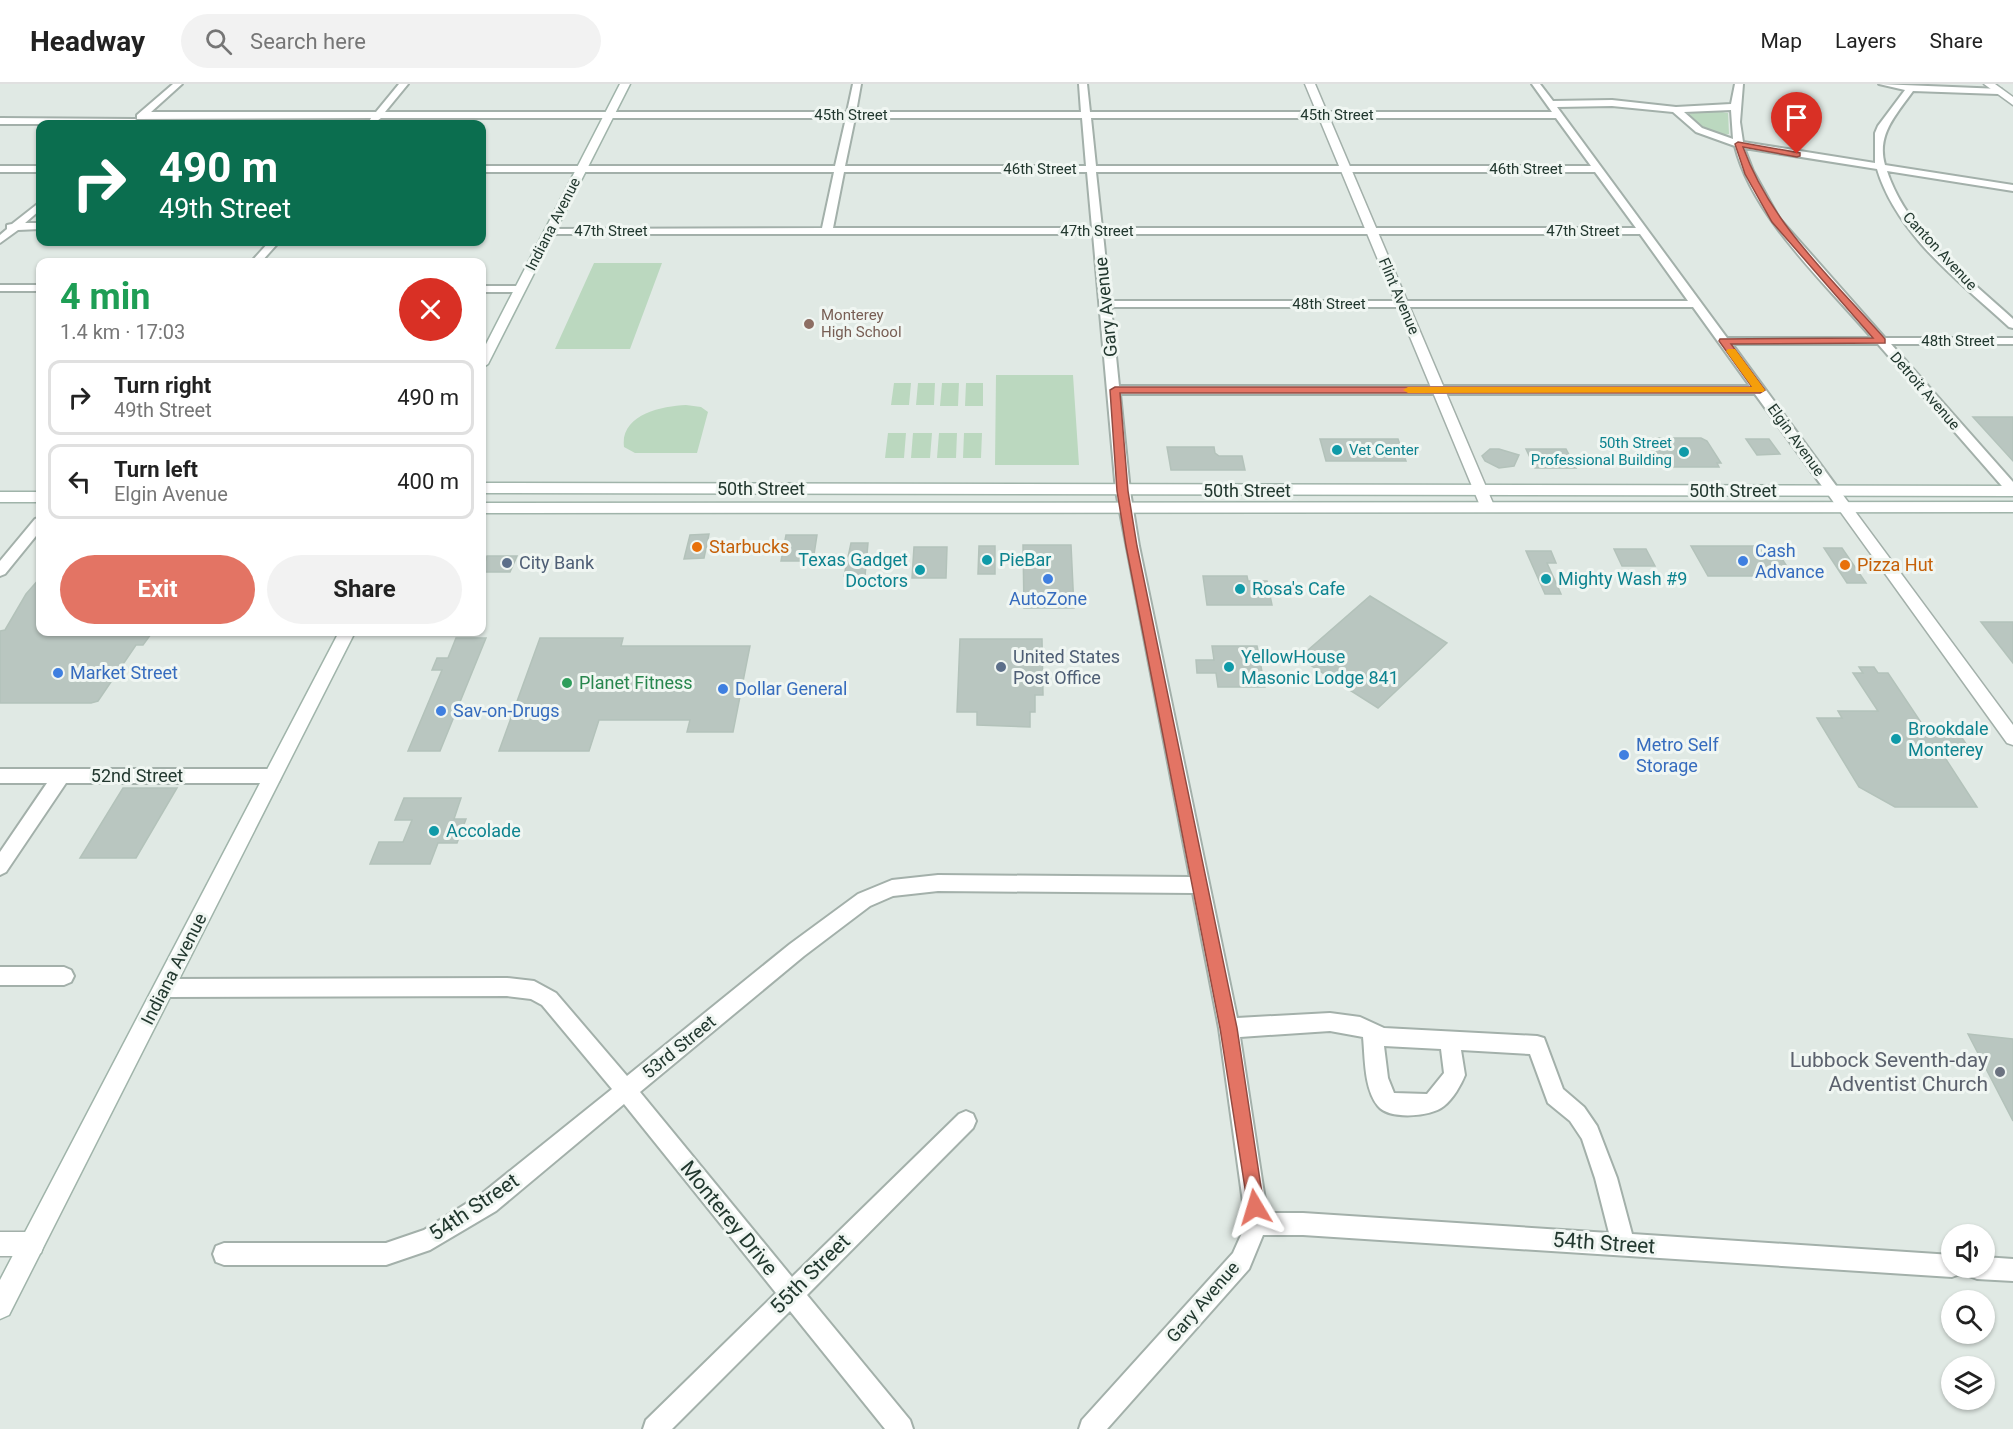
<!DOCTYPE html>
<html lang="en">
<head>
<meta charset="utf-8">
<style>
  body { margin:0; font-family:Roboto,sans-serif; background:#f2f2f2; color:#222; height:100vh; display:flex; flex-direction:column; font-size:22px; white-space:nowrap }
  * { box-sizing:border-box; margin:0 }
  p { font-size:20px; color:#767676 }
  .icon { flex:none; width:33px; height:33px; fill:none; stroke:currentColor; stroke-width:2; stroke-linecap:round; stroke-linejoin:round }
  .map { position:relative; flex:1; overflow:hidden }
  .details { position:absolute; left:36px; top:174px; width:450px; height:378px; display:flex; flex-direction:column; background:#fff; border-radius:12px; box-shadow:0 2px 4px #0004 }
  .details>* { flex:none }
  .banner { position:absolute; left:36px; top:36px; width:450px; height:126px; border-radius:12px; box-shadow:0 2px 4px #0004; background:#0b6e4f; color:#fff; overflow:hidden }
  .fabs { position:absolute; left:1941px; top:1140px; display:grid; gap:12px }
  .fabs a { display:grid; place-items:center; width:54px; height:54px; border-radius:50%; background:#fff; box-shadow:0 2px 4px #0004; font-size:30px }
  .pin { position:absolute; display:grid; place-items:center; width:51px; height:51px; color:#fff; margin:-62px -26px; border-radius:50% 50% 50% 0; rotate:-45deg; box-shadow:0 0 6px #0007 }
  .pin .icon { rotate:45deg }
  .me { position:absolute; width:66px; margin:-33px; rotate:353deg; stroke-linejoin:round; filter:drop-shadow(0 0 4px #0008) }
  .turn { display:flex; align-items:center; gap:21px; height:126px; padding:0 24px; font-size:27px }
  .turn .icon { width:78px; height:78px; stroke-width:2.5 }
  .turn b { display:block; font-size:42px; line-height:51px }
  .round { display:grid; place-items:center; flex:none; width:63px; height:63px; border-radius:32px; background:#f2f2f2 }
  .summary { display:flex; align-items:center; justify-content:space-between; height:102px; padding:0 24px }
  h1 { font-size:36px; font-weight:700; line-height:45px; color:#1e9e55 }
  .primary-button { display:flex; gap:12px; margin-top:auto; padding:12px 24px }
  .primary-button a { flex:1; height:69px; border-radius:36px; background:#e37464; color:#fff; font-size:24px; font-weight:700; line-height:69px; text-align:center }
  .primary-button a+a { background:#f2f2f2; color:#222 }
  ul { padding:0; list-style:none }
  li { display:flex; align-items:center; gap:18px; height:75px; margin:0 12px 9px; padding:0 12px; border:3px solid #e0e0e0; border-radius:12px }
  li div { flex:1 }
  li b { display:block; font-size:22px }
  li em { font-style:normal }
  header { display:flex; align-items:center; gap:36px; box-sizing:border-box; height:84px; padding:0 30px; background:#fff; border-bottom:2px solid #e0e0e0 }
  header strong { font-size:28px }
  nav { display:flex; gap:33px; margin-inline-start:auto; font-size:21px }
  .search { width:420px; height:54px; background:#f2f2f2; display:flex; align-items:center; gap:15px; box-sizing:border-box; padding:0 21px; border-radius:33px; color:#767676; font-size:22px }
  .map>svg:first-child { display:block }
  .green { fill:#bbd8bf }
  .building { fill:#b9c6c0; stroke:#b3c2ba; stroke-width:1.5 }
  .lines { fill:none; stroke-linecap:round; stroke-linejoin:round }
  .minor-casing { stroke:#a3b0aa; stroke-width:4 }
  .tertiary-casing { stroke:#a3b0aa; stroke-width:3 }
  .secondary-casing { stroke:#a0b4aa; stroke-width:3 }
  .minor { fill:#fff; fill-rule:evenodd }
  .tertiary { fill:#fff; fill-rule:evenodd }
  .secondary { fill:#fff; fill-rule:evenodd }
  .route { fill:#e37464; stroke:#944b41; stroke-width:1.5 }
  .slow { fill:#f59e0b }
  .education-dot { fill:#8d6e63; stroke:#f0f6f2; stroke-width:2 }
  .culture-dot { fill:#0f9aa8; stroke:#f0f6f2; stroke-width:2 }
  .food-dot { fill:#e8710a; stroke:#f0f6f2; stroke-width:2 }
  .shop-dot { fill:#3f7fe0; stroke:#f0f6f2; stroke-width:2 }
  .service-dot { fill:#5c6f8a; stroke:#f0f6f2; stroke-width:2 }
  .leisure-dot { fill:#2e9e5b; stroke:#f0f6f2; stroke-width:2 }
  .worship-dot { fill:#6b7280; stroke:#f0f6f2; stroke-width:2 }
  .labels { text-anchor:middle; stroke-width:6; stroke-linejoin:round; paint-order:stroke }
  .far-street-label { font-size:15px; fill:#22382f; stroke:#f0f6f2 }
  .far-education-label { font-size:15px; fill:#785e54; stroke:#f0f6f2; text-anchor:start }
  .far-culture-label { font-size:15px; fill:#0d838f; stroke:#f0f6f2; text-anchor:end }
  .street-label { font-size:18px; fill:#22382f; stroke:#f0f6f2 }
  .food-label { font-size:18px; fill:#c56008; stroke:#f0f6f2; text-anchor:start }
  .shop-label { font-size:18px; fill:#366cbe; stroke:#f0f6f2; text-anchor:start }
  .culture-label { font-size:18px; fill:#0d838f; stroke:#f0f6f2; text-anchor:start }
  .service-label { font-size:18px; fill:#4e5e75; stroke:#f0f6f2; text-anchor:start }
  .leisure-label { font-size:18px; fill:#27864d; stroke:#f0f6f2; text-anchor:start }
  .near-worship-label { font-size:21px; fill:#5b616d; stroke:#f0f6f2; text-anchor:end }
  .near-street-label { font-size:21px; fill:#22382f; stroke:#f0f6f2 }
</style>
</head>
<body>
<header>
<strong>Headway</strong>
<div class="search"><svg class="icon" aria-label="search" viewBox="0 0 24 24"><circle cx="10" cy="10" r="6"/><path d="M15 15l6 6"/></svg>Search here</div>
<nav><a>Map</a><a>Layers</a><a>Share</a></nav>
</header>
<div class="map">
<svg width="2013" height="1345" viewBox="0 0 2013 1345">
  <rect width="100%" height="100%" fill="#e0e9e4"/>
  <path class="green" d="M1711,26L1728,29L1729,50C1714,55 1697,42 1688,30Z
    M594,179H662L630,265H555Z
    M996,291H1073L1079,381H995Z
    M894,299H911L909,321H891Z
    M918,299H935L934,321H916Z
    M942,299H959L958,322H940Z
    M966,299H983V322H965Z
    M686,321L701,323L708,328L697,369H635L624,363C620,331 661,322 686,321Z
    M888,349H906L904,374H885Z
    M913,349H932L930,374H911Z
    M939,349H957L956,374H937Z
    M964,349H982L981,374H963Z"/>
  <path class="building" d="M1973,333H2013V377Z
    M1651,354H1701L1707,357L1721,379H1717L1719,383H1668L1666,379H1661L1648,357H1653Z
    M1320,355H1398L1406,377H1326Z
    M1746,355H1769L1780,370L1757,371Z
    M1167,363H1214L1215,369L1219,372H1242L1245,386H1171Z
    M1490,365H1499L1519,371L1514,382L1499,384L1485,377L1482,372Z
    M1526,365H1566L1576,384H1535Z
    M709,450L704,474L684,475L690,451Z
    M786,451H817L813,477H781Z
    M851,459H868L865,492H844Z
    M1023,461H1071L1074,524H1024Z
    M979,462H995V490H978Z
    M1691,462H1774L1793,492H1708Z
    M914,463H947L946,494H912Z
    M1824,464H1842L1866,499H1847Z
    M1614,465H1646L1655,482H1622Z
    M1526,467H1551L1556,479H1547L1561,510H1545Z
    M487,472H517L510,488H482Z
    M1203,492H1247L1248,497H1267L1272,521H1207Z
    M40,494V548H145L143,550H151L143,561H136L98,617L91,619H0V547L5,546L26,510Z
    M1370,512L1447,559L1378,624L1299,574Z
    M1981,538H2013V579Z
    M456,554H486L440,667H408L442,586H432L437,574H448Z
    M540,554H623L621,562H750L733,648H687L690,636H599L589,667H499Z
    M960,555H1042L1043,611H1035V628H1030V643L977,641V628H957Z
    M1212,562H1257L1265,603H1218L1216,589H1197L1196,576H1214Z
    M1859,583H1874L1878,589H1888L1924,643H1932L1934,646H1957L1968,663H1945L1947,666H1940L1977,723H1895L1859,703L1817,634H1842L1838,627H1878L1853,589H1863Z
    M123,704H177L136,774H80Z
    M404,714H461L454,735H466L457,759H438L430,780H370L379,758H403L412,736H395Z
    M1968,950L2013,955V1037Z"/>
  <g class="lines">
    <defs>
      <path id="minor" d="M173,0H182L151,28H376L399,0H408L385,28H847L853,0H861L856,28H1081L1079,0H1087L1090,28H1552L1532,0H1540L1553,17L1612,16L1676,23L1731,20L1735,0H1743L1740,38L1743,58L1875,79V49L1878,42L1905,6L1879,0L2001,5V9L1998,10L1913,7C1897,30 1876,50 1885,81L2013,101V107L1887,87C1907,148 1967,193 2013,235V244L2009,243C1960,198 1897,151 1877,85L1744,64L1753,87L1779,134L1885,254H2013V260H1891L2013,398V410L2008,409L1878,260H1732L1837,403L1839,406L1832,410L1827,409L1755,310H1120L1130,407L1139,462L1237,934L1330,929L1360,933L1384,944L1537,952L1544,954L1563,1005L1584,1023L1597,1042L1617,1094L1632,1150L1952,1171V1184H1963L1960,1190L1952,1193L1303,1151H1263L1249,1185L1107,1345H1079L1082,1336L1233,1169L1246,1140L1219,944L1193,809L938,807L893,812L870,822L804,872L640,1008L792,1193L959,1030L966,1027L973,1030L976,1037L973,1044L807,1211L910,1336L913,1345H885L790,1227L672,1345H643L646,1336L776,1209L624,1020L496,1127L430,1166L386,1181H224L216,1178L213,1170L216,1162L224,1159H386L424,1146L480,1111L612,1005L542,921L531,915L507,912L164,913L157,910L154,904L157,898L164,895L507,894L534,897L556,909L627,992L790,860L858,810L892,796L938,791L1190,793L1116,407L1093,150H550L546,149V145L822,144L834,88H482V82H835L846,34H381L374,39L370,36L371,34L137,35V31ZM1612,22L1673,28L1696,48L1735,62C1752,132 1825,199 1872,254H1727L1557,23ZM1731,26L1733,55L1702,44L1684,28ZM855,34H1082L1086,82H845ZM1091,34H1556L1591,82H1096ZM844,88H1087L1092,144H833ZM1096,88H1595L1636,144H1102ZM1103,150H1640L1688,217H1110ZM1111,223H1693L1750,302H1119ZM1330,947L1363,953C1365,974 1364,1005 1378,1022C1389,1036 1431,1033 1444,1022C1453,1015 1461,1001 1465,991L1461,966L1530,970L1548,1019L1570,1037L1582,1055L1595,1094L1609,1149L1303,1129H1267L1240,953ZM1384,962L1441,965L1444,989L1427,1010L1394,1009L1388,994Z
        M0,34L135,35L140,38L136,40H0Z
        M0,82H40V88H0Z
        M40,118V126L25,139H40V145L18,146L0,159V151L7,145V141L12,140Z
        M269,158H279L261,178H251Z
        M0,201H40V207H0Z
        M482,202H520L525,205L520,208H482Z
        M40,433V447L5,490L0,492V477L35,435Z
        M0,685H273L279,687L281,692L279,697L273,699H66L6,788L0,791V768L47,699H0Z
        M0,883H64L71,886L74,892L71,898L64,901H0Z
        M1984,1173L2013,1175V1197L1977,1195L1969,1192L1966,1184H1984Z"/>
      <path id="tertiary" d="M1305,0H1315L1495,424L1493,427H1483L1481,424Z
        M1984,0H1995L2013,13V21Z
        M1832,401L1837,403L2013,641V661L2007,659L1827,409L1825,406Z
        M0,1148H32L41,1151L44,1160L41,1169L32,1172H0Z"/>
      <path id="secondary" d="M620,0H630L488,280L482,284V268Z
        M482,399L2013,402V412L482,409Z
        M0,408H40V418H0Z
        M2013,418V428L482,429V419Z
        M339,548H355L9,1231L0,1235V1196Z"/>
    </defs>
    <use href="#minor" class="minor-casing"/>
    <use href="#tertiary" class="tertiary-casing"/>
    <use href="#secondary" class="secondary-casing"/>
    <use href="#minor" class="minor"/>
    <use href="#tertiary" class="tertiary"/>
    <use href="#secondary" class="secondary"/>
  </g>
  <path class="route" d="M1738,58L1800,69V72L1797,73L1743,63C1770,139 1833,196 1885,255V259L1731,260L1765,306L1760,309H1120L1128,407L1137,462L1237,944L1264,1123L1261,1130L1255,1132L1249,1130L1220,944L1126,462L1117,407L1110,306L1115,303H1752L1719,257L1720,255L1873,254L1772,138L1745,90L1735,60Z"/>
  <path class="slow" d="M1728,265H1735L1765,306L1763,308L1408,309L1403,306L1408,303H1752L1726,267Z"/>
  <circle class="education-dot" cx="809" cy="240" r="6"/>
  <g class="culture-dot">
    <circle cx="1337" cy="366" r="6"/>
    <circle cx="1684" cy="368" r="6"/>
    <circle cx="987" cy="476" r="6"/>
    <circle cx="920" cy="486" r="6"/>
    <circle cx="1546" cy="495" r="6"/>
    <circle cx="1240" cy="505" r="6"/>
    <circle cx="1229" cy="583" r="6"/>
    <circle cx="1896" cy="655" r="6"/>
    <circle cx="434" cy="747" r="6"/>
  </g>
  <g class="food-dot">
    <circle cx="697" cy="463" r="6"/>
    <circle cx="1845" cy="481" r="6"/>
  </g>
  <g class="shop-dot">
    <circle cx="1743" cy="477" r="6"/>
    <circle cx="1048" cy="495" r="6"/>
    <circle cx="58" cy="589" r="6"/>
    <circle cx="723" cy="605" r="6"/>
    <circle cx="441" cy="627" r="6"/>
    <circle cx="1624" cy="671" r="6"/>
  </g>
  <g class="service-dot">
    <circle cx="507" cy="479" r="6"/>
    <circle cx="1001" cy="583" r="6"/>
  </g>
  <circle class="leisure-dot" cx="567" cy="599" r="6"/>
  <circle class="worship-dot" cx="2000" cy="988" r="6"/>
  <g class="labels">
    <g class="far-street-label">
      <text x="851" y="36">45th Street</text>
      <text x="1337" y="36">45th Street</text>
      <text x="1040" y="90">46th Street</text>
      <text x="1526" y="90">46th Street</text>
      <text transform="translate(553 140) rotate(-63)" y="5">Indiana Avenue</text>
      <text x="611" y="152">47th Street</text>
      <text x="1097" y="152">47th Street</text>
      <text x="1583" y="152">47th Street</text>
      <text transform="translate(1940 167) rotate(47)" y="5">Canton Avenue</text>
      <text transform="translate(1399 212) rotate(67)" y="5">Flint Avenue</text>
      <text x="1329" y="225">48th Street</text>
      <text x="1958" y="262">48th Street</text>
      <text transform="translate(1925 307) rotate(49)" y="5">Detroit Avenue</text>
      <text transform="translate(1796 356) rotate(54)" y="5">Elgin Avenue</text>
    </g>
    <g class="far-education-label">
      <text x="821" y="236">Monterey<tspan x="821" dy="17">High School</tspan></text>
    </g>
    <g class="far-culture-label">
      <text x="1672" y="364">50th Street<tspan x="1672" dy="17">Professional Building</tspan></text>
      <text x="1349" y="371" text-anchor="start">Vet Center</text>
    </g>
    <g class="street-label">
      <text transform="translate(1106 223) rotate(-96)" y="6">Gary Avenue</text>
      <text x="761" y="411">50th Street</text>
      <text x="1247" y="413">50th Street</text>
      <text x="1733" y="413">50th Street</text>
      <text x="137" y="698">52nd Street</text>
      <text transform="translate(174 885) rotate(-63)" y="6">Indiana Avenue</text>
      <text transform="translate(679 963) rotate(-39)" y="6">53rd Street</text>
      <text transform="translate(1203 1218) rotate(-49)" y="6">Gary Avenue</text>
    </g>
    <g class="food-label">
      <text x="709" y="469">Starbucks</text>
      <text x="1857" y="487">Pizza Hut</text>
    </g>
    <g class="shop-label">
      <text x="1755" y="473">Cash<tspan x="1755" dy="21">Advance</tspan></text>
      <text x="1048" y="521" text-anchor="middle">AutoZone</text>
      <text x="70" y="595">Market Street</text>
      <text x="735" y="611">Dollar General</text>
      <text x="453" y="633">Sav-on-Drugs</text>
      <text x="1636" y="667">Metro Self<tspan x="1636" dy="21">Storage</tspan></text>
    </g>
    <g class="culture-label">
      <text x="908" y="482" text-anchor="end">Texas Gadget<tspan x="908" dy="21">Doctors</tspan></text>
      <text x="999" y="482">PieBar</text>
      <text x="1558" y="501">Mighty Wash #9</text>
      <text x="1252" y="511">Rosa's Cafe</text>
      <text x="1241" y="579">YellowHouse<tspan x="1241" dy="21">Masonic Lodge 841</tspan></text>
      <text x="1908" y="651">Brookdale<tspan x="1908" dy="21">Monterey</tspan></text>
      <text x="446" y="753">Accolade</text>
    </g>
    <g class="service-label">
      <text x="519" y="485">City Bank</text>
      <text x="1013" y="579">United States<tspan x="1013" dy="21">Post Office</tspan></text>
    </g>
    <g class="leisure-label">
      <text x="579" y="605">Planet Fitness</text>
    </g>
    <g class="near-worship-label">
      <text x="1988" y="983">Lubbock Seventh-day<tspan x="1988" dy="24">Adventist Church</tspan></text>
    </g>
    <g class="near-street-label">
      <text transform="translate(474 1123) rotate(-34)" y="7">54th Street</text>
      <text transform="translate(729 1134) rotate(51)" y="7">Monterey Drive</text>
      <text transform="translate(1604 1159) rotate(4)" y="7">54th Street</text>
      <text transform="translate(810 1190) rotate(-45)" y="7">55th Street</text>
    </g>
  </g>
</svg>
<div class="fabs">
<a><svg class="icon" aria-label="sound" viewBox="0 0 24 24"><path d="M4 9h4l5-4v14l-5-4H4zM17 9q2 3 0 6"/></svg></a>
<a><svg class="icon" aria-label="search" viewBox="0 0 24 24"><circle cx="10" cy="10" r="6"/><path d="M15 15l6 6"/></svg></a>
<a><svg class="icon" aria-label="layers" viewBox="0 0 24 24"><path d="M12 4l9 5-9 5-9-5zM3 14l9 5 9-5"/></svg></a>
</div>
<div class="pin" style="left:1797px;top:70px;background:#d93025"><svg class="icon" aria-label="arrive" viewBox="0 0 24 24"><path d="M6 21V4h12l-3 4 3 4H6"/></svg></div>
<svg class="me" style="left:1255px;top:1123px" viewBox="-20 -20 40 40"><path d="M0-17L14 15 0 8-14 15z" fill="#e37464" stroke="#fff" stroke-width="4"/></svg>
<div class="banner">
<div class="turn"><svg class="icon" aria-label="right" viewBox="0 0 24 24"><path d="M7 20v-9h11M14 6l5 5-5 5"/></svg><div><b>490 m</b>49th Street</div></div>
</div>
<section class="details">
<div class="summary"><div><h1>4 min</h1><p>1.4 km · 17:03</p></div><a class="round" style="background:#d93025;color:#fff"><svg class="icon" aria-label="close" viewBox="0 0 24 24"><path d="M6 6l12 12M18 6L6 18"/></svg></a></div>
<ul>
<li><svg class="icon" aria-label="right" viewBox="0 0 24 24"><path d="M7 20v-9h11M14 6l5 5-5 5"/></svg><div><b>Turn right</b><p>49th Street</p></div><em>490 m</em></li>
<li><svg class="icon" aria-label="left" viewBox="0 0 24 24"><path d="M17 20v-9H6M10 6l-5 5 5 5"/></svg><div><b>Turn left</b><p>Elgin Avenue</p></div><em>400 m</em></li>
</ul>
<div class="primary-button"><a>Exit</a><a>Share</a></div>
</section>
</div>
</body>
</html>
